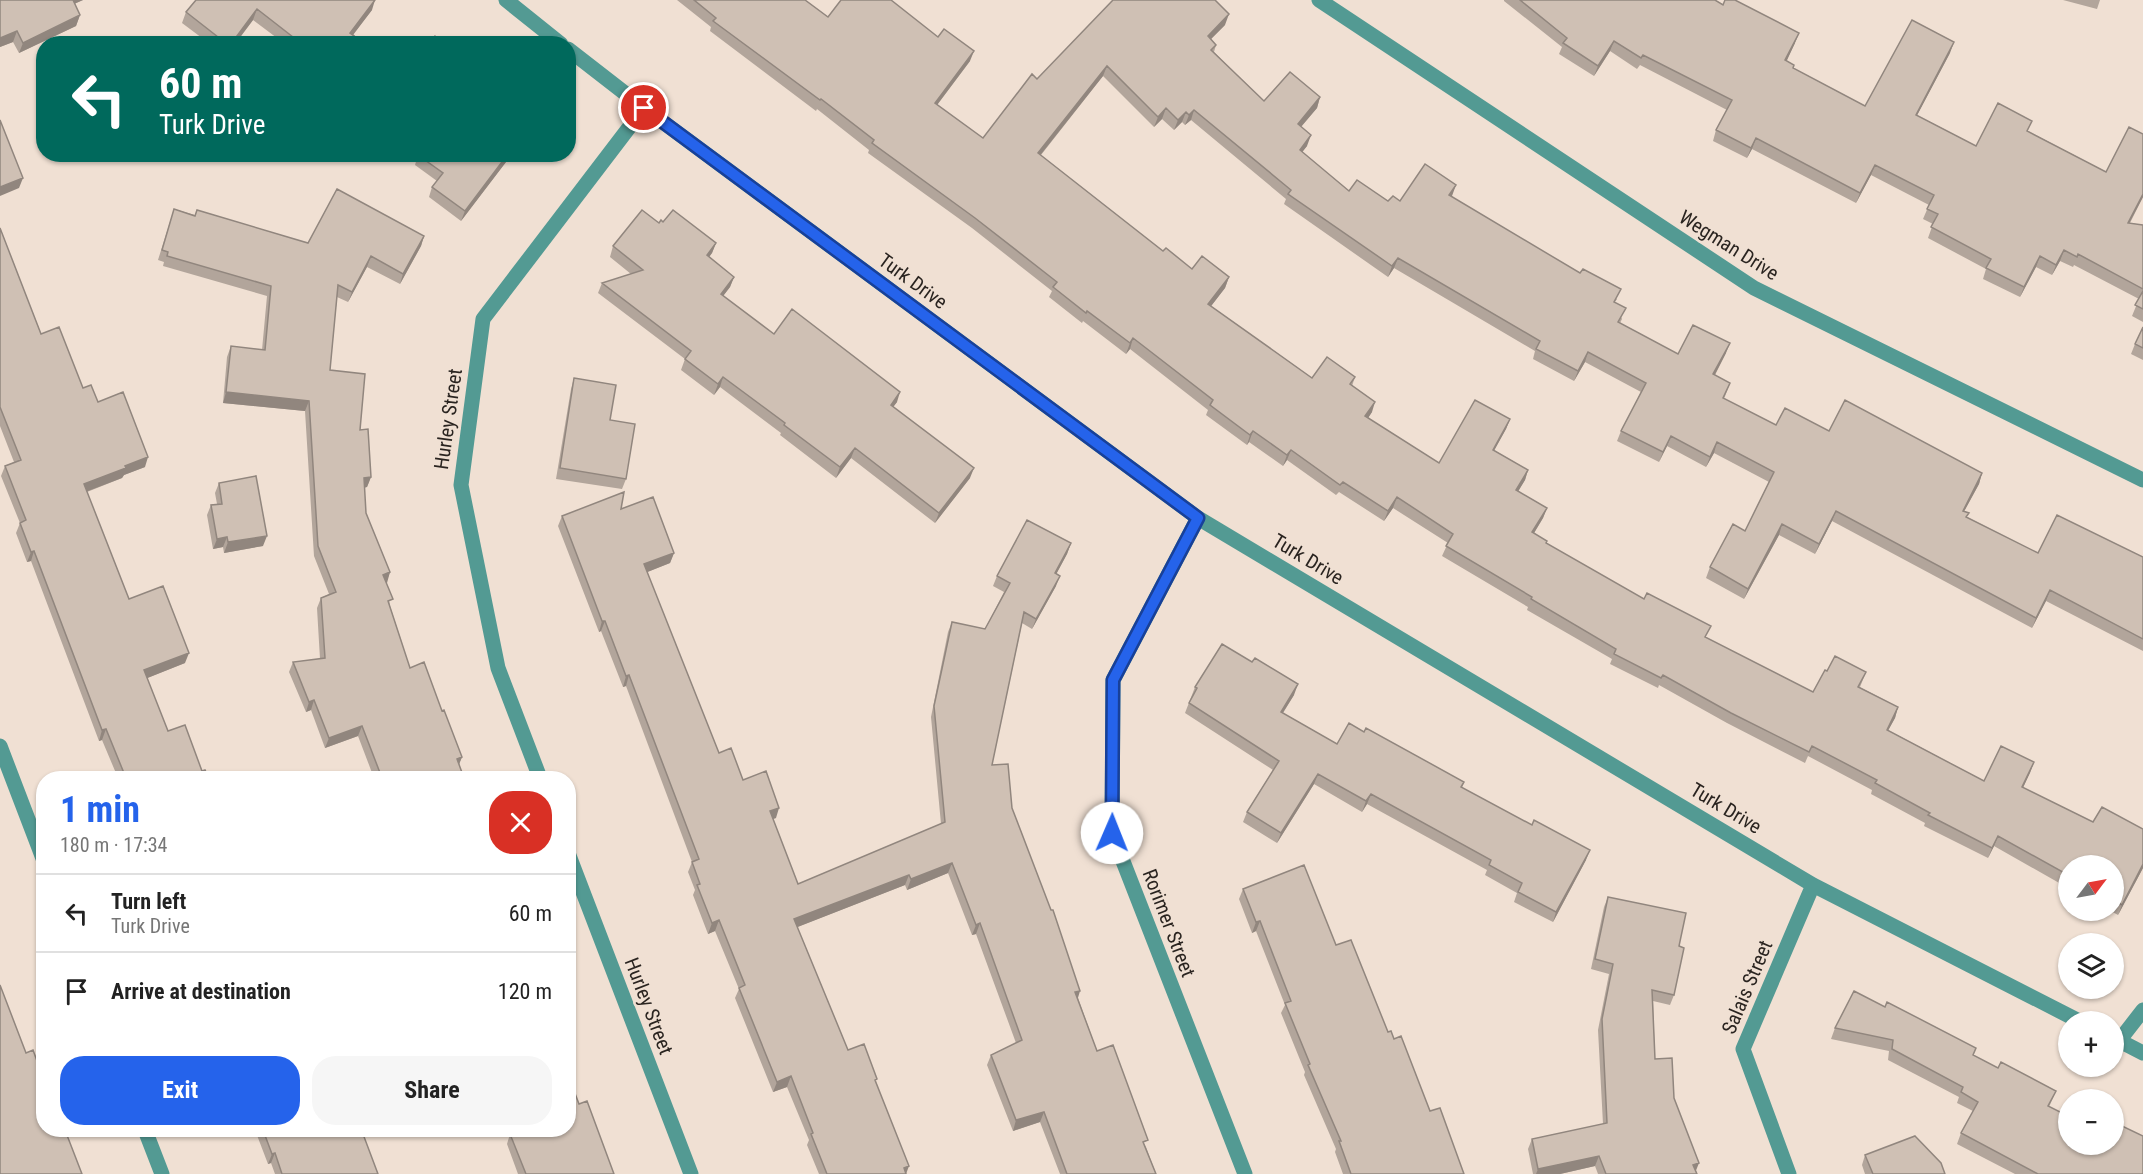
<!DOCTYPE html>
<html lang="en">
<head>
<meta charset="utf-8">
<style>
  body { margin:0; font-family:"Roboto Condensed",sans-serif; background:#f6f6f6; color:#222; height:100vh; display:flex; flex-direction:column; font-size:22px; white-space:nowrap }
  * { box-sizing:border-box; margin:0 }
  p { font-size:20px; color:#767676 }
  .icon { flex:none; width:33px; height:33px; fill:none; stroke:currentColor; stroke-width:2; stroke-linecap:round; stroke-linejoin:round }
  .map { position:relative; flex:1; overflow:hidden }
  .side { position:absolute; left:36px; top:771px; width:540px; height:366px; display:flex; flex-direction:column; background:#fff; border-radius:24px; box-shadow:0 2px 4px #0004 }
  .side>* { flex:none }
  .top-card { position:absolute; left:36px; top:36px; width:540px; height:126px; border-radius:24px; box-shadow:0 2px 4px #0004; background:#00695c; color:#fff; overflow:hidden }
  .needle { width:39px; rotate:58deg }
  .buttons { position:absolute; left:2058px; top:855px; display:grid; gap:12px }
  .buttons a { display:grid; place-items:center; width:66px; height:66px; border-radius:50%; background:#fff; box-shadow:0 2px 4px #0004; font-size:30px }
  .pin { position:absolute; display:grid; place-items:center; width:51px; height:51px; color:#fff; margin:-26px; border:3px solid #fff; border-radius:50%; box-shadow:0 2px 6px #0007 }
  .me { position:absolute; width:66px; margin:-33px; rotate:1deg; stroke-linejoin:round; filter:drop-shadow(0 0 4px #0008) }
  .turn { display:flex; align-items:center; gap:21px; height:126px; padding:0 24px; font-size:27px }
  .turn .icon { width:78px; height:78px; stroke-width:2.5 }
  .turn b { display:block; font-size:42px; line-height:51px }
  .round { display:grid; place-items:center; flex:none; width:63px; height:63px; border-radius:24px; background:#f6f6f6 }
  .summary { display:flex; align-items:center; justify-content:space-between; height:102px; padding:0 24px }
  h1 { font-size:36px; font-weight:700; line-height:45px; color:#2563eb }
  .action { display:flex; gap:12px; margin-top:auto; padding:12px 24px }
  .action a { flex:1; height:69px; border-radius:24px; background:#2563eb; color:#fff; font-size:24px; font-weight:700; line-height:69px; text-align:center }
  .action a+a { background:#f6f6f6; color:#222 }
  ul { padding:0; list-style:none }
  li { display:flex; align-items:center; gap:18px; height:78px; padding:0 24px; border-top:2px solid #e0e0e0 }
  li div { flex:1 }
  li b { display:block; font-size:22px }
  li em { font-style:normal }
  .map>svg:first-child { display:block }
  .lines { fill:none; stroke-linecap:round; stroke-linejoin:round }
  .minor { stroke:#539a93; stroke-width:15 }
  .wall { fill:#b2a59b }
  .shaded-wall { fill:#91867e }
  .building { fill:#cfc0b4; stroke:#91867e; stroke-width:1.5 }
  .route-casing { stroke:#184099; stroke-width:15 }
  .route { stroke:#2563eb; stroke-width:10 }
  .labels { text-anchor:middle; stroke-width:5; stroke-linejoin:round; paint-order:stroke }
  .street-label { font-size:20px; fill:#2a2420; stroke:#f0e0d3 }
</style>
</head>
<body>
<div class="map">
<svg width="2143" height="1174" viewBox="0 0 2143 1174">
  <rect width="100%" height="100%" fill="#f0e0d3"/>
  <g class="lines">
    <path class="minor" d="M506,0L561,44
      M1319,0L1754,288L2143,480
      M568,49L644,108L1198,518L1813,885L2081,1022
      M1198,518L1113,680L1112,833L1245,1174
      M0,746L44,861
      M540,778L498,668L461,485L483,319L644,108
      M568,853L691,1174
      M2114,1038L2143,1053
      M2119,1041L2143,1010
      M145,1130L162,1174
      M1789,1174L1743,1049L1813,885"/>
  </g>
  <path class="wall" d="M0,0H83L74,4L80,15L76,26L19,53L13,42L0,47Z
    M196,0L372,10L353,34L365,44H285L253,20L235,44H210L182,23L186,12Z
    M677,0H805L828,17L970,61L937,105L983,138L1037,79L1225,25L1211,39L1216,45L1214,52L1264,101L1320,97L1317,108L1301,127L1307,146L1302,152L1349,191L1388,201L1451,196L1617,299L1615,302L1622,319L1620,323L1678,354L1726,353L1715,375L1730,383L1724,399L1776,425L1829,431L1982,473L1979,484L1964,511L1967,517L2038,553L2143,557V651L2046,601L2032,628L1832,521L1815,554L1779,535L1744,599L1706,578L1710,567L1745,531L1769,482L1714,453L1706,467L1667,446L1659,462L1617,441L1621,431L1641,392L1585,362L1574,381L1533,359L1535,351L1394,268L1388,277L1284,204L1286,199L1191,120L1185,125L1182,122L1174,130L1162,119L1154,127L1103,76L1041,155L1163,251L1192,269L1229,277L1225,288L1211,306L1312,378L1355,377L1352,386L1372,412L1368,418L1439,463L1510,419L1506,429L1494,450L1528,470L1525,480L1518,491L1547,508L1543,518L1534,533L1546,543L1706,638L1813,692L1827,671L1866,672L1860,687L1898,707L1895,718L1888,730L1984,781L2034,762L2023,788L2093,822L2143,829V868L2118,915L2109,910H2114V866H2068V888L1994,846L1988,858L1924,826L1925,823L1871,794L1872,790L1808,756L1805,763L1727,723L1659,685L1658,688L1610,664L1612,659L1527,610L1528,607L1442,556L1448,543L1393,508L1384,521L1339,492L1336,495L1287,460L1283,466L1249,442L1247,445L1206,415L1208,410L1130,349L1126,354L1083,321L1082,323L1049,297L1052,291L972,228L868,153L869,150L817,109L816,111L710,31L711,27Z
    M1504,0H1715L1795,43L1786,61L1793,68L1865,106L1950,53L1917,115L1976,146L2028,131L2106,172L2143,134V197L2130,223L2143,225V322L2132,316L2139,299L2074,265L2073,267L2060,261L2052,275L2036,267L2020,297L1983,279L1986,269L1928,238L1933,224L1923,219L1929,205L1871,175L1856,203L1752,149L1747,158L1713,141L1716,130L1727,110L1640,65L1637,69L1610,51L1594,76L1559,54L1562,47L1504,1Z
    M2063,0H2100L2097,9Z
    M512,154L461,221L429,197L432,187L437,181L415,165L418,155Z
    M174,209L195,215L197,210L308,243L424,236L421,246L400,284L367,267L348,302L337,297L330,370L360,430L371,477L367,487L364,488L366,513L390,572L386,583L390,606L410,668L442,711L462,757L459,764L464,778H374L358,736L325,748L311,710L306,712L289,672L293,662L320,659L317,608L321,598L329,594L314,556L305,411L223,403L227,357L231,346L262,350L267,296L163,266L164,262L158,260Z
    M663,222L716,243L712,253L709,257L734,277L730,287L723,296L774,334L897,402L893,407L970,478L935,523L851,458L836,478L780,435L781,433L720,387L714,395L681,370L685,359L598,293L602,283L631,274L610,257L613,246Z
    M0,228L41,334L83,388L98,402L145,467L124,475L122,478L87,492L129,599L185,663L147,678L168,731L209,778H118L102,740L99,741L31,561L27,562L16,533L20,523L1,476L5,466L14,462L0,426Z
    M2143,327V360L2131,354L2135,344Z
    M574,378L610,420L626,479L622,489L556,479L571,389Z
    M219,483L263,546L224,553L223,547L213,549L207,515L211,505L217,504L215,493Z
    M621,509L674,553L670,563L647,572L719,753L776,818L773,819L798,884L941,824L931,717L948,632L952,622L985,629L1004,592L993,586L997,576L1071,543L1067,554L1056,574V586L1032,629L1022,623L992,765L1012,808L1078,998L1097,1051L1146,1147L1156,1174H1060L1040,1122L1013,1131L987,1065L991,1055L1016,1043L976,934L972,935L948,873L907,890L905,885L797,927L848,1050L876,1083L906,1174H819L807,1145L809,1140L787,1087L773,1092L735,998L739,989L715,931L708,934L693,895L695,890L688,872L692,862L626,686L623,687L601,631L599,632L558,526L562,516Z
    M1195,687L1294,695L1283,713L1337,744L1364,732L1464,782L1462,788L1586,860L1553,922L1514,902L1517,893L1485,875L1487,870L1367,804L1362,812L1314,784L1277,843L1243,822L1247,812L1273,770L1185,713Z
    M1243,889L1336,945L1388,1032L1464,1174H1343L1335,1152L1336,1149L1304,1075L1305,1072L1281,1013L1285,1005L1256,931L1252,933L1239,899Z
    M1608,897L1679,946L1674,995L1670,1005L1653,1001L1655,1059L1674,1098L1697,1174H1598L1595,1166L1560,1174H1533L1528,1149L1532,1139L1603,1124L1598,1030L1609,974L1591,969L1604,907Z
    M1835,1028L1973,1055L1998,1068L2056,1091L2049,1107L2143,1174H2015L1957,1144L1961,1133L1973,1111L1957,1103L1959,1097L1888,1060L1889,1051L1831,1039Z
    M579,1104L614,1174H518L507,1144L510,1134L568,1130Z
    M255,1130H357L378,1174H275L271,1163L268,1164Z
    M1865,1155L1945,1174H1865L1862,1165Z"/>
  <path class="shaded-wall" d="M70,0H83L67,7Z
    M375,0L372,10L347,43L350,33Z
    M257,9L253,20L235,44H231Z
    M1229,14L1225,25L1204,46L1208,36Z
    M80,15L76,26L19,53L23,43Z
    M17,31L13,42L0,47V38Z
    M1799,33L1795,43L1782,71L1785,60Z
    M1614,41L1610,51L1594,76L1598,66Z
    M1954,42L1950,53L1912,125L1916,115Z
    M974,51L970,61L931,113L935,103Z
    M1107,66L1103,76L1034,163L1038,153Z
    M1320,97L1317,108L1294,135L1298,124Z
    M1166,108L1162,119L1154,127L1158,117Z
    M1194,110L1191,120L1185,125L1189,115Z
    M1186,112L1182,122L1174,130L1178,120Z
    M1311,135L1307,146L1296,160L1300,150Z
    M1756,138L1752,149L1747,158L1751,148Z
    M508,154H512L461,221L465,211Z
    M1875,165L1871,175L1856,203L1860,193Z
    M23,178L19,188L0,196V187Z
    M1456,185L1452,196L1445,205L1449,195Z
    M2143,194V197L2124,233L2128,223Z
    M424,236L421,246L400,284L403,274Z
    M716,243L712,253L703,265L707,255Z
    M2064,250L2060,261L2052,275L2056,265Z
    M371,256L367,267L348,302L352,292Z
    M2040,256L2036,267L2020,297L2024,287Z
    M1398,258L1394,268L1388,277L1392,266Z
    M734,277L730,287L717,304L721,294Z
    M1229,277L1225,288L1205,314L1208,304Z
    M1133,338L1130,349L1126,354L1130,343Z
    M1730,343L1726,353L1710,384L1713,374Z
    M1588,352L1585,362L1574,381L1578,371Z
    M723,377L720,387L714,395L718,384Z
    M226,392L309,401L305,411L223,403Z
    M900,392L897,402L887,415L891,405Z
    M1375,402L1372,412L1362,427L1365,416Z
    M1510,419L1506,429L1489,460L1493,450Z
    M1253,431L1249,442L1247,445L1250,435Z
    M1671,436L1667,446L1659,462L1663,452Z
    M1717,442L1714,453L1706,467L1710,457Z
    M855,448L851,458L836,478L840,467Z
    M1291,450L1287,460L1283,466L1287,455Z
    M148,457L145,467L124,475L122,478L80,494L84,484L125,466Z
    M974,468L970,478L935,523L939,513Z
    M1528,470L1525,480L1513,500L1516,490Z
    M1982,473L1979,484L1959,521L1963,511Z
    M371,477L367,487L360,488L364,478Z
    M1397,497L1393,508L1384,521L1388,511Z
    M1547,508L1543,518L1528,543L1532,532Z
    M1836,511L1832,521L1815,554L1819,544Z
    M1782,524L1779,535L1744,599L1748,589Z
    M267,536L263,546L224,553L228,542Z
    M227,537L223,547L213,549L217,539Z
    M1071,543L1067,554L1051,584L1055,573Z
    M34,551L31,561L27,562L31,552Z
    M674,553L670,563L640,575L644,564Z
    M390,572L387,583L380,586L383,575Z
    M1060,576L1056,586L1032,629L1036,619Z
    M2050,590L2046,601L2032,628L2036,618Z
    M602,621H605L601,631L599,632Z
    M189,653L185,663L140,681L144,670Z
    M629,675L626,686L623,687L626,676Z
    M1298,684L1294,695L1277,722L1281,712Z
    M314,700L311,710L306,712L309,702Z
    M1898,707L1895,718L1883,740L1887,730Z
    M362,726L358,736L325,748L329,738Z
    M106,729L102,740L99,741L102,730Z
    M462,757L458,767L457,759Z
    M2034,762L2030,773L2018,798L2022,787Z
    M1318,774L1314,784L1277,843L1281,833Z
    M1371,794L1367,804L1362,812L1366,801Z
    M779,808L776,818L766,821L770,811Z
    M1998,836L1994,846L1988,858L1992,848Z
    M1590,850L1586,860L1553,922L1556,912Z
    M952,863L948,873L907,890L911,879Z
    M2143,864V868L2118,915L2122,905Z
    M909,875L905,885L790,930L794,919Z
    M719,920L715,931L708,934L712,923Z
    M1260,921L1256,931L1252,933L1256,922Z
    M980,923L976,934L972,935L976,925Z
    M1080,991L1077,1001L1075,992Z
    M791,1076L787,1087L773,1092L777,1082Z
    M1044,1112L1040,1122L1013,1131L1016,1120Z
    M275,1153L271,1163L268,1164L272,1154Z
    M1599,1156L1595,1166L1560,1174H1536L1538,1169Z
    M1699,1163L1695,1173L1693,1165Z
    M909,1166L906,1174L904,1168Z"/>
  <path class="building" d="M0,0H73L80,15L23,43L17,31L0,38Z
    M196,0H375L350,33L365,44H302L257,9L231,44H227L186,12Z
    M694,0H805L828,17L841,0H891L938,37L944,29L974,51L935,103L983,138L1032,74L1037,79L1113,0H1215L1229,14L1208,36L1216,45L1211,50L1264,101L1290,72L1320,97L1298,124L1311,135L1300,150L1349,191L1357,180L1388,201L1393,196L1400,201L1425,164L1456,185L1449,195L1580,273L1583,269L1621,289L1614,302L1626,308L1618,322L1678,354L1693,325L1730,343L1713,374L1730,383L1723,398L1776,425L1785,408L1829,431L1845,400L1982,473L1963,511L1969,513L1966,517L2038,553L2057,515L2143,557V639L2050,590L2036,618L1836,511L1819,544L1782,524L1748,589L1710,567L1733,524L1745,531L1774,472L1717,442L1710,457L1671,436L1663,452L1621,431L1646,383L1588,352L1578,371L1536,349L1540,341L1398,258L1392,266L1288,194L1291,190L1194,110L1189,115L1186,112L1178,120L1166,108L1158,117L1107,66L1038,153L1163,251L1166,248L1192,269L1202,256L1229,277L1208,304L1312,378L1327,357L1355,377L1350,384L1375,402L1365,416L1439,463L1475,400L1510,419L1493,450L1528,470L1516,490L1547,508L1532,532L1547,541L1546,543L1644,599L1647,593L1711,626L1705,637L1813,692L1825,670L1827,671L1835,656L1866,672L1858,687L1898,707L1887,730L1984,781L2001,746L2034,762L2022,787L2093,822L2102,807L2143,829V864L2122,905L2114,900V866H2068V875L1998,836L1992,848L1928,815L1930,813L1875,783L1877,780L1812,746L1809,752L1731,713L1663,675L1661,678L1614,654L1616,649L1531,599L1532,597L1446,546L1453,534L1397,497L1388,511L1343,482L1340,485L1291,450L1287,455L1253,431L1250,435L1210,405L1213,400L1133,338L1130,343L1087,311L1086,313L1053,287L1057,282L975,218L872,143L874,140L821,99L820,100L713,21L716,18Z
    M1520,0H1715L1723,5L1725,0H1735L1799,33L1785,60L1794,65L1793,68L1865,106L1912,20L1954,42L1916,115L1976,146L1998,103L2032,121L2027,131L2106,172L2129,127L2143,134V194L2128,223L2143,225V289L2078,254L2077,257L2064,250L2056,265L2040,256L2024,287L1986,268L1991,259L1931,227L1938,214L1927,209L1934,195L1875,165L1860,193L1756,138L1751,148L1716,130L1732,100L1643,55L1641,58L1614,41L1598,66L1563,43L1567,38Z
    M435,36L446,44H429Z
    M0,120L23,178L0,187Z
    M508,154L465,211L432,187L443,173L418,155Z
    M337,189L424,236L403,274L371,256L352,292L338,285L330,370L365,374L360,430L368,429L371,477L364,478L366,513L390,572L383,575L393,599L388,601L410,668L424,662L442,711L444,710L462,757L457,759L464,778H382L362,726L329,738L314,700L309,702L293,662L325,658L321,598L336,592L318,546L309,401L226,392L231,346L265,350L271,286L167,256L168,252L162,250L174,209L195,216L197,210L308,243Z
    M642,210L659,223L661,220L663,222L673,210L716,243L707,255L734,277L721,294L774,334L792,309L900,392L891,405L974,468L939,513L855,448L840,467L784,425L785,423L723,377L718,384L685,359L691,351L602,283L643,270L613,246Z
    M0,228L41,334L59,327L83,388L91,385L98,402L123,392L148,457L125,466L126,468L84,484L129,599L163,586L189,653L144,670L168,731L185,725L202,771L205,770L209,778H126L106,729L102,730L34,551L31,552L20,523L26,520L5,466L21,460L0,407Z
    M2143,291V309L2135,305Z
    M2143,327V348L2135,344Z
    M574,378L616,385L610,420L635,424L626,479L560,468Z
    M256,476L267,536L228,542L227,537L217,539L211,505L222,504L219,483Z
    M624,492L621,509L653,497L674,553L644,564L719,753L731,748L743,780L766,771L779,808L770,811L798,884L945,822L934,706L952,622L985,629L1010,583L997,576L1027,520L1071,543L1055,573L1060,576L1036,619L1024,612L992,765L1008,764L1012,808L1051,910H1053L1080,991L1075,992L1097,1051L1113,1045L1148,1140L1143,1142L1156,1174H1067L1044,1112L1016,1120L991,1055L1022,1040L980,923L976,925L952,863L911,879L909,875L794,919L848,1050L864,1044L877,1079L875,1080L909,1166L904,1168L906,1174H827L811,1134L813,1133L791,1076L777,1082L739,988L745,985L719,920L712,923L697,885L700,884L692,862L699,859L629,675L626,676L605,621H602L562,516Z
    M1222,644L1252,662L1255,658L1298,684L1281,712L1337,744L1349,723L1364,732L1366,728L1464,782L1461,787L1532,825L1534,820L1590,850L1556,912L1518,892L1522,883L1489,865L1491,860L1371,794L1366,801L1318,774L1281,833L1247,812L1279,761L1189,703L1197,688L1195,687Z
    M1304,865L1336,945L1351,940L1388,1032L1391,1031L1394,1039L1401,1036L1430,1111L1440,1108L1464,1174H1351L1339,1141H1341L1308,1065L1310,1064L1285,1003L1291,1001L1260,921L1256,922L1243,889Z
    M1608,897L1686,913L1679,946L1684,948L1674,995L1652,990L1655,1059L1672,1058L1674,1098L1699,1163L1693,1165L1697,1174H1606L1599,1156L1538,1169L1532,1139L1607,1123L1602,1019L1613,964L1595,959Z
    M0,985L26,1053L33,1050L44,1080V1130H65L82,1174H0Z
    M1854,991L1885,1007L1887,1002L1976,1048L1973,1055L1998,1068L2001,1062L2056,1091L2048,1106L2068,1116V1144H2114V1137L2120,1125L2143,1136V1174H2038L1961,1133L1978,1102L1961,1092L1963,1087L1892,1049L1893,1040L1835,1028Z
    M568,1075L579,1104L587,1101L614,1174H526L510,1134L521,1130H568Z
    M263,1130H357L359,1136L363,1134L378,1174H282L275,1153L272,1154Z
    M1915,1136L1941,1163L1945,1174H1873L1865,1155Z"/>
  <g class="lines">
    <defs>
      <path id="route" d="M644,108L1198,518L1113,680L1112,833"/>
    </defs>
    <use href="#route" class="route-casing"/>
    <use href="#route" class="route"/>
  </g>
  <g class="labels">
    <g class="street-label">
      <text transform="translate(1729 245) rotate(32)" y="7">Wegman Drive</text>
      <text transform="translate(913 281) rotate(36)" y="7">Turk Drive</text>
      <text transform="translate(448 419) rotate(-82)" y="7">Hurley Street</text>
      <text transform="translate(1308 559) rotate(31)" y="7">Turk Drive</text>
      <text transform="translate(1726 808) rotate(31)" y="7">Turk Drive</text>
      <text transform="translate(1169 923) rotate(69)" y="7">Rorimer Street</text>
      <text transform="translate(1747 987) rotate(-67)" y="7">Salais Street</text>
      <text transform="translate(649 1006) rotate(69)" y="7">Hurley Street</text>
    </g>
  </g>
</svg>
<div class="buttons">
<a><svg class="needle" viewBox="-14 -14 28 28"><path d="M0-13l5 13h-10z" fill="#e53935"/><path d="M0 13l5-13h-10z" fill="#767676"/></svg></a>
<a><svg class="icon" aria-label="layers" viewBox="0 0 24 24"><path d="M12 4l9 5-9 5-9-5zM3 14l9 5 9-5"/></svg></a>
<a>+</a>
<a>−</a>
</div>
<div class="pin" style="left:644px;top:108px;background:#d93025"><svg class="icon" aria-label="arrive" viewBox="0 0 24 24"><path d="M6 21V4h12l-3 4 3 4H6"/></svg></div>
<svg class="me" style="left:1112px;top:833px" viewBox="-20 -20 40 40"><circle r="19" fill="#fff"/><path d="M0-13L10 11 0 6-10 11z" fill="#2563eb"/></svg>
<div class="top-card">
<div class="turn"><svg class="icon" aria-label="left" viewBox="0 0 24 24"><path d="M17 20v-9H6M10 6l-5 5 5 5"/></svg><div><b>60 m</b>Turk Drive</div></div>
</div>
<section class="side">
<div class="summary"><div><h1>1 min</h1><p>180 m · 17:34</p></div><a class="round" style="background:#d93025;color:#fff"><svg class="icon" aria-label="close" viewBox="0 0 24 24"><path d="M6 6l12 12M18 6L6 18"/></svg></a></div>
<ul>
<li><svg class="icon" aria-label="left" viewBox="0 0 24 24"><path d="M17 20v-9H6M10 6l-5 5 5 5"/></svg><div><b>Turn left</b><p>Turk Drive</p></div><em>60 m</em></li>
<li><svg class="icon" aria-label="arrive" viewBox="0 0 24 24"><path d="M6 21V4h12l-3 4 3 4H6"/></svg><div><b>Arrive at destination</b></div><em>120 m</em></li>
</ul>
<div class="action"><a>Exit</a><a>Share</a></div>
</section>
</div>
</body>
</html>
